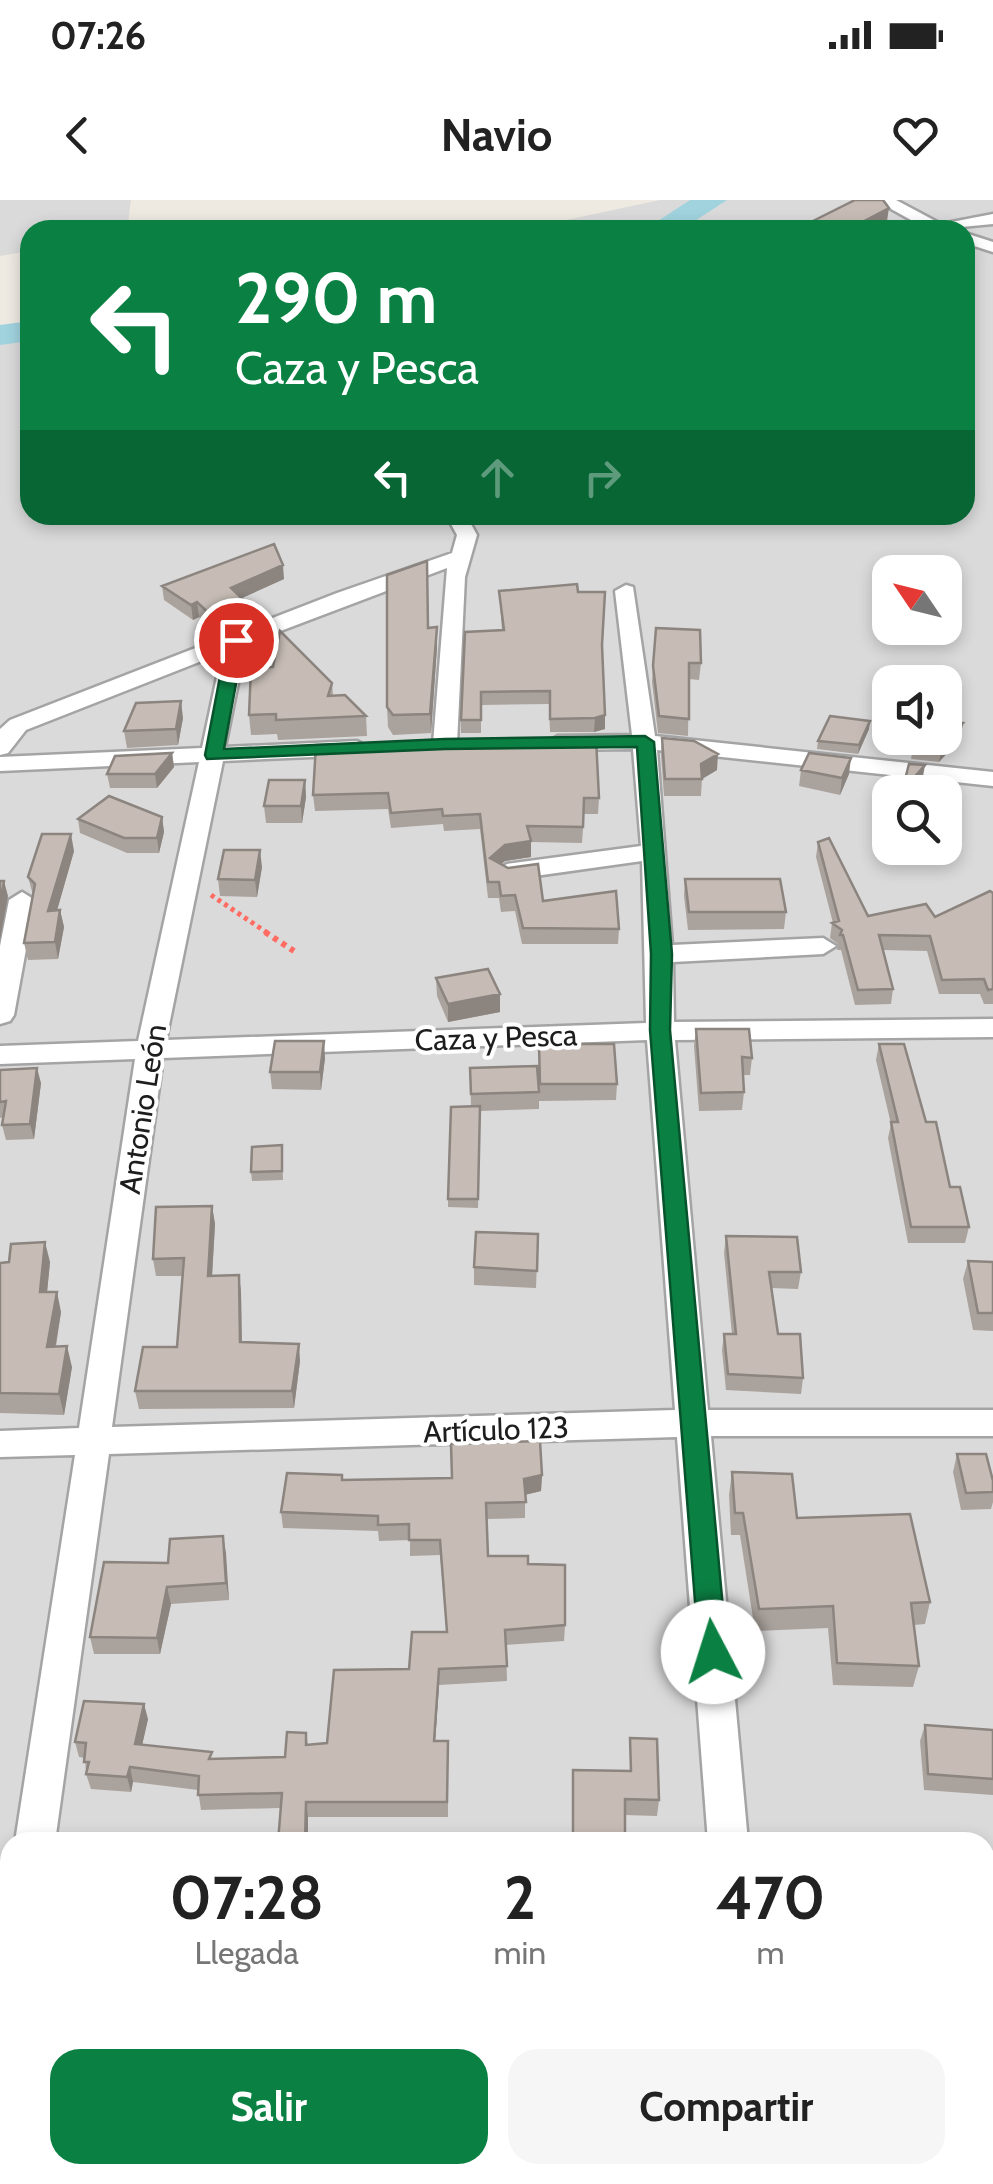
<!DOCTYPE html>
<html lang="es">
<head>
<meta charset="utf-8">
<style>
  body { margin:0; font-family:Cabin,sans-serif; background:#f6f6f6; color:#222; height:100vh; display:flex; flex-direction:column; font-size:38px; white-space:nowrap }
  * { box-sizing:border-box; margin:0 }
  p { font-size:32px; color:#767676 }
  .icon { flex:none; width:55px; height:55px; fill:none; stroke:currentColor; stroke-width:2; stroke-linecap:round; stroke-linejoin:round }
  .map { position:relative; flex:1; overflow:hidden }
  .side { position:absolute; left:0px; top:1632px; width:995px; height:352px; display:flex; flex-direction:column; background:#fff; border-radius:30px 30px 0 0; box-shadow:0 5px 15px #0003 }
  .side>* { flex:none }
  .banner { position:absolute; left:20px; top:20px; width:955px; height:305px; border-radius:30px; box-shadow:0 5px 15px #0003; background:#0b8043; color:#fff; overflow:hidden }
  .needle { width:65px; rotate:305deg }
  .tools { position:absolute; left:872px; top:355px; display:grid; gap:20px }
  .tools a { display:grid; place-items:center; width:90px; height:90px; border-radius:20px; background:#fff; box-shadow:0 5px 15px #0003; font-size:50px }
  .pin { position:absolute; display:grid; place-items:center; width:85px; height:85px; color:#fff; margin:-42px; border:5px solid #fff; border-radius:50%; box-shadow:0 2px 10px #0007 }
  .me { position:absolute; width:110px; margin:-55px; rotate:355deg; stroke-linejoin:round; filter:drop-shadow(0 0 8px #0008) }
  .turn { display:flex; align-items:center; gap:35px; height:210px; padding:0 50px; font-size:45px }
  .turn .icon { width:130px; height:130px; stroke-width:2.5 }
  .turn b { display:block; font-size:70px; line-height:85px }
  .lanes { display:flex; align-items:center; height:95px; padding:0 50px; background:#0003; justify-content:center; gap:50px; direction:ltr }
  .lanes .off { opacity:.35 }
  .eta { display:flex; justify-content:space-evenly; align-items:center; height:170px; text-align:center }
  .eta b { font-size:60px; font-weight:700; line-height:70px }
  .primary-button { display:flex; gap:20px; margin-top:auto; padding:20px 50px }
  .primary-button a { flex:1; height:115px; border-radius:30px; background:#0b8043; color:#fff; font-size:40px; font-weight:700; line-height:115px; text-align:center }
  .primary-button a+a { background:#f6f6f6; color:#222 }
  .status { display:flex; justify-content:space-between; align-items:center; height:70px; padding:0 50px; background:#fff; direction:ltr }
  .status svg { height:28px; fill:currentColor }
  header { display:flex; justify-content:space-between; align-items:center; height:130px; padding:0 50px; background:#fff; font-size:45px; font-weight:700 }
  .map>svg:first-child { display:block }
  .residential { fill:#dbdada; fill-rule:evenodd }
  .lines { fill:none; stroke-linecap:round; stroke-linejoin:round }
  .river { fill:#a0d3de; fill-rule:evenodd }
  .minor-casing { stroke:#a4a4a4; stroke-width:5 }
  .path-far1 { stroke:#ff6c63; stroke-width:5; stroke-dasharray:4 4; stroke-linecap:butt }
  .path { stroke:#ff6c63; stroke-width:6; stroke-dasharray:5 5; stroke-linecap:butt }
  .minor { fill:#fff; fill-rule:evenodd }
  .wall { fill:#aaa29c }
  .shaded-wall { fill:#8b847f }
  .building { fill:#c6bcb5; stroke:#8b847f; stroke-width:2.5 }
  .route { fill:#0b8043; stroke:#07532c; stroke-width:2.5 }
  .labels { text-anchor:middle; stroke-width:8; stroke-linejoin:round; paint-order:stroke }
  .street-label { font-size:30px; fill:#1d1d1d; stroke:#fff }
</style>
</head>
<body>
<div class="status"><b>07:26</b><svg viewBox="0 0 49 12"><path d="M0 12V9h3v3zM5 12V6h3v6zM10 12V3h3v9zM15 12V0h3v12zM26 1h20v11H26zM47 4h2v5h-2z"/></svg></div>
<header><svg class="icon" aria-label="back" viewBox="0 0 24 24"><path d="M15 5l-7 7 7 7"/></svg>Navio<svg class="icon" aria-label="heart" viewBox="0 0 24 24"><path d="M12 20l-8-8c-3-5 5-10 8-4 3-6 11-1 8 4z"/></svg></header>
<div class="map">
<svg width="993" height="1984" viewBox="0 0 993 1984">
  <rect width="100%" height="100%" fill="#eeeae2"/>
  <path class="residential" d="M0,0H131L127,30H30V51L0,56Z
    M660,0H993V1984H0V141L30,134V315H965V30H519ZM890,372H945V428H890ZM890,482H945V538H890ZM890,592H945V648H890ZM10,1642H985V1975H10Z"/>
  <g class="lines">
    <path class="river" d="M690,0H727L681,30H644Z
      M30,121V141L0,145V125Z"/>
    <defs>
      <path id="minor" d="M875,0H896L941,24L993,14V24L929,30Z
        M965,33L993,42V52L965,43Z
        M446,315H466L477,335L465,377L457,544L445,551L433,544L447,368L246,444L225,547L357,541L369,548L357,555L223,561L166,840L646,823L642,661L507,680L494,672L507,664L641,646L633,549L558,550L546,543L558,536L632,535L615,391L626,385L633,387L655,536L993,572V586L657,550L672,745L823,738L836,746L823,754L673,762L674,822L993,819V837L675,840L708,1210H993V1236H711L748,1642H708L677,1237L109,1254L55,1642H15L75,1255L0,1257V1231L79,1228L135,859L0,864V846L138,841L199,562L0,571V557L202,548L222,453L26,530L8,553L0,555V529L10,520L337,393L452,353L457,335ZM647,840L675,1210L112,1227L163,858Z
        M22,692L35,700L14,815L10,821L0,824V746L9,700Z
        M10,1794V1899L0,1904V1798Z
        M985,1814H993V1856H985Z
        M737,1975H781L782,1984H738Z"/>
    </defs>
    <use href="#minor" class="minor-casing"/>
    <path class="path-far1" d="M211,695L269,734"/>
    <path class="path" d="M265,732L294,751"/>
    <use href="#minor" class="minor"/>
  </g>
  <path class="wall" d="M284,379L242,398L253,422L217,435L199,417L193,420L164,400L162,386Z
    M499,391L578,392L602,447L605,529L594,532H550L549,504L481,505V533H461V520L502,430Z
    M437,427V447L431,533L393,535L388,527L387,507L428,428Z
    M656,428L701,463L699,480L689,479L688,536L658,533L652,482Z
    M332,483L333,495L366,516L367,536L278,540L277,534L251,535L249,515Z
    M183,518L178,545L127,548L124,531Z
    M963,523L960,539L939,562L911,559L915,538Z
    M869,529L858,554L817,549L818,541Z
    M662,538L717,570L702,579L701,596H664L661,554Z
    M316,545L599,598L598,614H584L582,643L531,642V657L505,661L501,664L543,701L619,729L618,744H522L515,711L501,712L499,698H488L480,629L444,631L443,624L391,628L388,609L315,611L313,595Z
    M172,553L174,567L157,588H110L107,574Z
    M801,570L849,574L840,595L799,586Z
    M305,580L306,597L302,623H266L264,606Z
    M162,617L164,632L159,653H127L80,633L78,619Z
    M818,642L868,716L935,717L993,693V804H984L980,794H939L927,751L883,750L893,789L891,804L855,805L841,750H837L838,744L830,738L832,723H833L816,657Z
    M74,651L57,710H60L64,727L58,759L28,760L24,743L33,695L28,677Z
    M262,667L257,697L220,696L218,679Z
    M685,679L786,712L784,729L688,730L684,696Z
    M436,778L500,812L448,822L437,796Z
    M696,829L752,858L750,875H743L744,892L742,910L699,911L694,846Z
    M539,844L617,884L616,900L539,901V898V909L480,911L478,1008L448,1007V999L471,906L470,868L539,888Z
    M879,844L926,922L950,987L969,1027L965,1043H908L888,938L891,924L876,860Z
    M325,858L321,890L272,889L270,872Z
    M0,870L41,883L34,939L6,940L2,925L4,917L0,918Z
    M282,945L283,980L252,981L251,972Z
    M212,1006L215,1024L212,1076L239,1075L241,1093L242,1142L300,1161L294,1208L139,1209L135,1191L177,1147L183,1076H156L153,1059Z
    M538,1034L536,1088L474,1085V1067Z
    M726,1036L801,1072L798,1089L771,1088L778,1134L803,1178L801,1194L726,1190L722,1150L724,1134H732L724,1053Z
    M968,1061L993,1062V1131L973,1130L963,1079Z
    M50,1062L47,1092L61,1112L56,1147L72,1167L64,1215L0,1213V1063Z
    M957,1254L993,1281V1302L991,1309L961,1310L953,1272Z
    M732,1272L797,1318L930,1402L925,1424L914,1425L919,1466L913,1487L833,1485L828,1428L755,1431L740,1335H731L729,1295Z
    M542,1275L541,1291L525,1295V1318L487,1319L488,1356L528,1364L565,1425L564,1441L506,1445L507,1481L439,1485L435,1541H448V1617H308L278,1642L280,1608L201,1610L198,1590L133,1582L131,1592L91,1589L86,1574L85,1558L79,1557L75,1542L148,1519L142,1545L213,1559L285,1557L306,1533L308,1545L327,1543L409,1469L447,1432L440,1355L410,1356V1340L379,1341L378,1331L283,1328L281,1312L343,1280Z
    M223,1336L229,1400L171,1404L160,1454H94L90,1437L168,1363Z
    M925,1525L993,1530V1595L924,1590L920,1541Z
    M630,1538L659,1600L657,1616L625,1615V1642H572L573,1570L630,1571Z
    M382,1975H685L507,1984H382Z"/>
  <path class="shaded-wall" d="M889,8L887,21L871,30H847Z
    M283,365L284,379L233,402L231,388Z
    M197,402L199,417L193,420L191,405Z
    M251,407L253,422L217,435L216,420Z
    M437,427V447L431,533L430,514Z
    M181,501L183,518L178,545L176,529Z
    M605,515V529L594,532L595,518Z
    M870,521L869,529L858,554L859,545Z
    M963,523L960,539L939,562L942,546Z
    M172,553L174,567L157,588L155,574Z
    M718,554L717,570L702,579L701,564Z
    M851,558L849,574L840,595L842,578Z
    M925,565L922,582L913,592H902Z
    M305,580L306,597L302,623L301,606Z
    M162,617L164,632L159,653L157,638Z
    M71,634L74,651L52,728L48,711Z
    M531,641V657L505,661L490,673V658L505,645Z
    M260,650L262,667L257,697L255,680Z
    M4,681L8,696L0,740V705Z
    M60,710L64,727L58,759L55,742Z
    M500,794V812L448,822V804Z
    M324,841L325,858L321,890L320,872Z
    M37,868L41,883L34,939L30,924Z
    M212,1006L215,1024L211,1094L208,1076Z
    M45,1042L50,1062L45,1113L40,1092Z
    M239,1075L241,1093L242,1160L240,1142Z
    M57,1092L61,1112L52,1167L47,1147Z
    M299,1144L300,1161L294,1208L292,1191Z
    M67,1146L72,1167L64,1215L59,1194Z
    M542,1275L541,1291L524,1295V1279Z
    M223,1336L226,1353L229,1400L226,1383Z
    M167,1387L171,1404L160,1454L157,1438Z
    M439,1469V1485L434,1557V1541Z
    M144,1504L148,1519L139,1559L135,1544Z
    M130,1567L133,1582L131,1592L127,1577Z
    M306,1602L308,1617V1642H305Z
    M145,1975H152L151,1984H143Z"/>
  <path class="building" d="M855,0H883L889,8L847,30H795Z
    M274,344L283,365L231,388L251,407L216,420L197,402L191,405L162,386Z
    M427,361L428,428L437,427L430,514L393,515L387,507V375Z
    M577,384L578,392H605L602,445L605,515L595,518L550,519V491L481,492V520H461L465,432L504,430L499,391Z
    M656,428L700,430L701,463H689V519L659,516L653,466Z
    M280,431L332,483L328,496L345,495L366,516L276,520V514L249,515L251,468L273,467Z
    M181,501L176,529L124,531L136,503Z
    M830,516L870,521L859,545L818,541Z
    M945,521L963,523L942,546L913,543L915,538H945Z
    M596,538L599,598H584L583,627L527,626L531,641L505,645L490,658L508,668L538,664L543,701L616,691L619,729L523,728L515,695L501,696L499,682H488L480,614L443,616L442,609L391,613L388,593L313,595L316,545Z
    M662,538L694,541L718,554L701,564L702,579H665Z
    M172,553L155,574H107L115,556Z
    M809,553L851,558L842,578L801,570Z
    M909,564L925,565L902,591Z
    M269,580H305L301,606H264Z
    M109,596L162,617L157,638H124L78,619Z
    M42,634H71L48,711L60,710L55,742L24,743L35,684L28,677Z
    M829,638L868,716L926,704L935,717L990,691L993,693V789L988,790L984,779L942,780L930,736L879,735L893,789L858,790L843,735H840L842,730L832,723L839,721L818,642Z
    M224,650H260L255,680L218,679Z
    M685,679H780L786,712H689Z
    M0,681H4L0,705Z
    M488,769L500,794L448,804L436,778Z
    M696,829H749L752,858L742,857L744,892L701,893Z
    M275,841H324L320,872H270Z
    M539,844H614L617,884H540Z
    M879,844H904L926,922H936L950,987H960L969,1027H911L891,922H898Z
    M537,866L539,892L471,894L470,868Z
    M37,868L30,924L2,925L6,901L0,902V870Z
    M480,906L478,999H448L451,907Z
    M282,945V971L251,972L252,947Z
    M212,1006L208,1076L239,1075L240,1142L299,1144L292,1191H135L143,1147H177L184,1058L153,1059L156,1007Z
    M476,1032L538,1034L537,1071L474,1067Z
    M726,1036L797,1037L801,1072H769L778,1134H800L803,1178L728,1174L724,1134H736Z
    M45,1042L40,1092H57L47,1147L67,1146L59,1194L0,1193V1063L9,1062L11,1044Z
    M968,1061L993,1062V1113H978Z
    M540,1241L542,1275L524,1279L526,1302L486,1303L488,1356H528V1364L565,1365V1425L505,1430L507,1466L439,1469L434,1541H448L447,1602H306L305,1642H272H278L282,1593L198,1595L199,1576L130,1567L127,1577L86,1574L89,1562H84L86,1543L75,1542L84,1501L144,1504L135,1544L212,1552L209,1559L285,1557L287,1532L306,1533V1545L327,1543L334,1470L409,1469L412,1432H447L440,1340H409V1324L378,1325V1316L281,1312L287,1273L342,1275V1280L452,1278L451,1244Z
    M957,1254H986L993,1281V1292L966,1293Z
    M732,1272L792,1274L797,1318L910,1314L930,1402L911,1403L919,1466L837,1463L833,1406L759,1409L743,1313H735Z
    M223,1336L226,1383L167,1387L157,1438L90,1437L104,1362L168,1363L170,1339Z
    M925,1525L993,1530V1579L928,1574Z
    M630,1538L657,1539L659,1600L625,1599V1642H573V1570L631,1571Z
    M10,1893V1975H145L143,1984H0V1947Z
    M382,1975H505V1984H382Z"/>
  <path class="route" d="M236,435L244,440L224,549L445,539L645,536L654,542L672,754L670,830L727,1452L723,1461L713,1464L703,1461L699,1452L650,830L651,754L637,547L445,549L207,559L205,555L227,440Z"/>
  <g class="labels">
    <g class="street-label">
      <text transform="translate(496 838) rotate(-2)" y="10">Caza y Pesca</text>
      <text transform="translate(143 909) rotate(-81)" y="10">Antonio León</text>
      <text transform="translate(496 1230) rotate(-2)" y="10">Artículo 123</text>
    </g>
  </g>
</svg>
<div class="tools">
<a><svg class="needle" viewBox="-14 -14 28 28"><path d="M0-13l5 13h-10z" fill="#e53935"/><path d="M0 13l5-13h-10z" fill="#767676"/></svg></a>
<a><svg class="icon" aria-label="sound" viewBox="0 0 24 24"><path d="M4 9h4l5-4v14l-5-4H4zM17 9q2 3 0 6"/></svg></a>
<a><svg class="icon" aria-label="search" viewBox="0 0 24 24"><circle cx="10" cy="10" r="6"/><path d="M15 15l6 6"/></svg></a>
</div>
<div class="pin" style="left:236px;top:440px;background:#d93025"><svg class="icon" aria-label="arrive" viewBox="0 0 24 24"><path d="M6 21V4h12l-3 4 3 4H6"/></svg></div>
<svg class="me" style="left:713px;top:1452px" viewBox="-20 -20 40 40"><circle r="19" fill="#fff"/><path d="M0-13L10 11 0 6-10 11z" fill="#0b8043"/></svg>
<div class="banner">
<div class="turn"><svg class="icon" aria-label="left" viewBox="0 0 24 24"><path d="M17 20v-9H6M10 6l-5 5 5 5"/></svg><div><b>290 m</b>Caza y Pesca</div></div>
<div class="lanes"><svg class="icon" aria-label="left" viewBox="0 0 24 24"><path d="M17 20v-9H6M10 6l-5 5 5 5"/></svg><svg class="icon off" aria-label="ahead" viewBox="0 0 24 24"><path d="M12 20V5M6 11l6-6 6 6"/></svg><svg class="icon off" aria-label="right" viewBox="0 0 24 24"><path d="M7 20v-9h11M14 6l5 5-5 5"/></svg></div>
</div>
<section class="side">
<div class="eta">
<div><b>07:28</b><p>Llegada</p></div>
<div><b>2</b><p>min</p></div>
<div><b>470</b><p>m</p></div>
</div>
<div class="primary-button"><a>Salir</a><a>Compartir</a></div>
</section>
</div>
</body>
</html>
